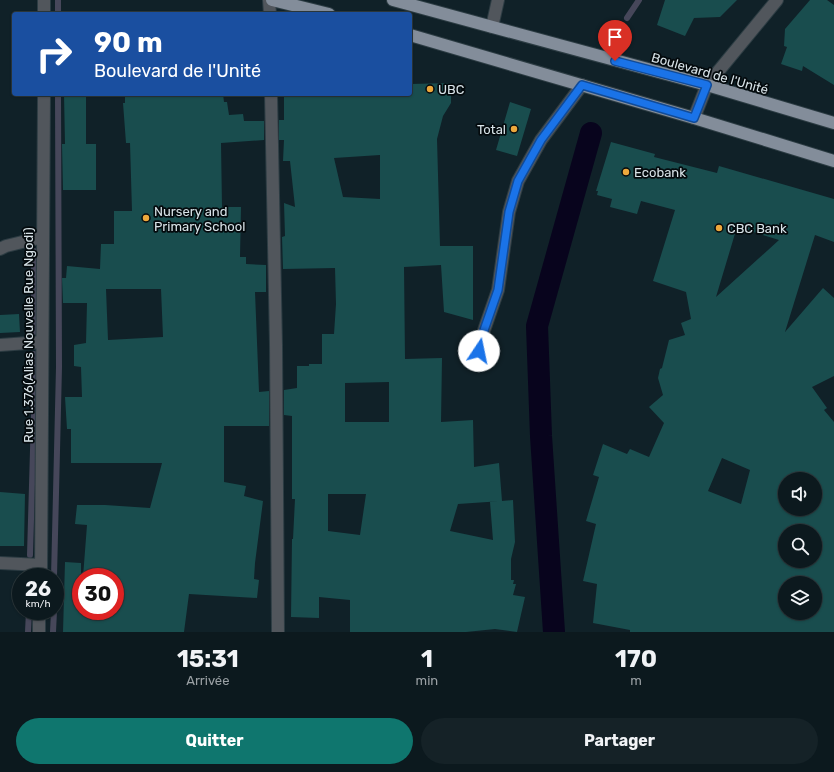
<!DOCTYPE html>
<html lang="fr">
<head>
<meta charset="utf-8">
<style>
  body { margin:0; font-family:Rubik,sans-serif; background:#152227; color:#f1f3f6; height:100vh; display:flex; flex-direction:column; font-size:15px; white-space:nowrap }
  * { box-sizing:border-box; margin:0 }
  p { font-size:13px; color:#9aa0a4 }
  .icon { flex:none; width:22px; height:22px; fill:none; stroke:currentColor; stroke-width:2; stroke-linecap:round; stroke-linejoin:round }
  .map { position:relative; height:632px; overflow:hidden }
  .drawer { display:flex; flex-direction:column; background:#0c191e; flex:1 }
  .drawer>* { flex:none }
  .banner { position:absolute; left:12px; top:12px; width:400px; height:84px; border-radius:4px; box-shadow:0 1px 3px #0004,0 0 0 1px #2c383c; background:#1a4fa0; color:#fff; overflow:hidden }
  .fabs { position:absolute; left:778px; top:472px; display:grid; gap:8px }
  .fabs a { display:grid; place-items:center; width:44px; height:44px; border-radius:50%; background:#0c191e; box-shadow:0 1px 3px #0004,0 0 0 1px #2c383c; font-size:20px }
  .speed { position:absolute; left:12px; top:568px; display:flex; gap:8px; font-size:20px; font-weight:700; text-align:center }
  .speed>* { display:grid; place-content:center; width:52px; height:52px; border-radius:50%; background:#0c191e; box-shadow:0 1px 3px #0004,0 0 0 1px #2c383c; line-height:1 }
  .speed small { font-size:10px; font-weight:400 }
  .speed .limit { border:6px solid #d22; background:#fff; color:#111 }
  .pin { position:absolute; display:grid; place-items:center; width:34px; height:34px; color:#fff; margin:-41px -17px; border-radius:50% 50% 50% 0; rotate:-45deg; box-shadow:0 0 4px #0007 }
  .pin .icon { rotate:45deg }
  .me { position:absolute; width:44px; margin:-22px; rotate:11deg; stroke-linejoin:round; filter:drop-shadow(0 0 3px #0008) }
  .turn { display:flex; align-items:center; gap:14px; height:84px; padding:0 16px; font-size:18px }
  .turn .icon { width:52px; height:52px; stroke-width:2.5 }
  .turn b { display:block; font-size:28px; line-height:34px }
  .eta { display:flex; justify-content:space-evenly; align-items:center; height:68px; text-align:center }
  .eta b { font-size:24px; font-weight:700; line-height:28px }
  .action { display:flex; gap:8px; margin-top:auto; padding:8px 16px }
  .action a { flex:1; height:46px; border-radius:24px; background:#0f766e; color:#fff; font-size:16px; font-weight:700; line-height:46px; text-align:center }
  .action a+a { background:#152227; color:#f1f3f6 }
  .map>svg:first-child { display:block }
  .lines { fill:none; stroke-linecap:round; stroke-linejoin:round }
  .stream { stroke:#46475a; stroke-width:6 }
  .canal { stroke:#08041d; stroke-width:22 }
  .building { fill:#194d4e; fill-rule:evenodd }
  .minor-casing { stroke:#2c3c43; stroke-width:14 }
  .major-casing { stroke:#2c3c43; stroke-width:14 }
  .minor { stroke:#51565c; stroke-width:12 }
  .major { stroke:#838d9a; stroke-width:12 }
  .route-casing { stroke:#114b97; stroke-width:10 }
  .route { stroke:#1a73e8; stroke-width:7 }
  .poi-dot { fill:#eda83c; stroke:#040a0d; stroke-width:1.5 }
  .labels { text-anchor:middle; stroke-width:3.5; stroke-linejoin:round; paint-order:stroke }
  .street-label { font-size:13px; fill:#d7e2e7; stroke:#040a0d }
  .poi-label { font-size:13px; fill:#d7e2e7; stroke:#040a0d; text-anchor:start }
</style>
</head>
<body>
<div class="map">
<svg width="834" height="632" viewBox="0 0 834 632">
  <rect width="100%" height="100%" fill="#102128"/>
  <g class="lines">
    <path class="stream" d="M58,14V0
      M627,18L639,0
      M34,251V332
      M30,555L34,415V354
      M30,577V576
      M54,577L59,367L58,94
      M28,632L29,611
      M53,632L54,611"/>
    <path class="canal" d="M554,632L541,436L537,326L591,133"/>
  </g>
  <path class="building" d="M665,0H737L720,17L694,18L685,36L657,25Z
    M810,0H827L834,5V85L803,66L802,71L781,64L787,47L784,46L785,29Z
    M451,83V103L443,116L437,139L440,246H473V320L444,312L441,265L404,267L405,359L442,358L441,422L473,420L474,467L499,463L502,501L458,504L450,531L493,540L490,502L513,500L515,542L511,559V580H514L513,584H516L513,595L525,597L517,632L495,629L466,632H350V600L319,597V618L291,617L292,539H293L295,499H292V416L284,415V390L297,388V366H309V364H322V334H334L336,304L335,268L283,269L282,237L285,236L284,203L295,207L290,161H283L284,140H279V120H284V94H410V84ZM380,155V199L343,197L334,158ZM389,382V422H345V383ZM328,494H366L360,535L328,531Z
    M64,94H86V144H96V190H63L62,144H65Z
    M125,94H223L224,102H227L229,115L243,114L244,121H264V140L221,143L222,207H241L240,257H246V264L266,265V292H255L259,392L269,391V426H224V482L246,486L244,496L263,501L255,563L254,579L259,580L257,598L189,594L184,632H63L65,562L81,563V611H115V577H83L87,525L75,524L77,505H105L150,508L162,463H71V429H67L65,397H82L81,367L74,366V345L86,343L87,303H63L62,278H66L67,266L100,269L101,244H114V211H132L130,143H126L123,103H125ZM106,289H161L163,337L108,340Z
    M510,102L531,109L517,156L496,150Z
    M611,142L655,154L654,157L717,173L719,166L834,199V242L815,235L785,332L823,288L834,298V376L812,387L827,408L824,410L834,422V632H630V630L593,623L597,584L583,581L596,524L586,521L599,477L593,475L603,444L627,454L630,449L649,457L664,423L649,407L663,395L658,378L660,369L662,368L669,340L685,335L681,323L691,319L686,292L653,281L675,210L641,201L637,214L610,207L612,199L597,195L598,191H596ZM737,227L779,240L716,297ZM722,458L750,470L741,504L708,491ZM785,479H815V509H785ZM785,531H815V561H785ZM785,583H815V613H785Z
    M19,314L20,332L0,333V315Z
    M0,492L25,494L24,546H0Z"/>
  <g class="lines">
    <defs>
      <path id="minor" d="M269,0L270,14
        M44,14V0
        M492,27L498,0
        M271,94L276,345L278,632
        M694,118L707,85L777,0
        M0,249L6,246L43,237
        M0,345L42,342
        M479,351L482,336L498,290L509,212L518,181L541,140L582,85
        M0,563L41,565
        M41,577L44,94
        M39,632V611"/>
      <path id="major" d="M272,0L329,14
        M393,0L707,85L834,123
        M410,35L694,118L834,161"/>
    </defs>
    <use href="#minor" class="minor-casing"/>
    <use href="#major" class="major-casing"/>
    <use href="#minor" class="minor"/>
    <use href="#major" class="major"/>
  </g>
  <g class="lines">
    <defs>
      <path id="route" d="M479,351L482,336L498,290L509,212L518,181L541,140L582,85L694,118L707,85L615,61"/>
    </defs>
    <use href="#route" class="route-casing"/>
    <use href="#route" class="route"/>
  </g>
  <g class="poi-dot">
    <circle cx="430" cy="89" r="4"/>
    <circle cx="514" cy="129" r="4"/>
    <circle cx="626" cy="172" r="4"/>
    <circle cx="146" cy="218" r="4"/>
    <circle cx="719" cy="228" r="4"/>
  </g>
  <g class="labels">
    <g class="street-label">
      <text transform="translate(710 73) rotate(16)" y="5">Boulevard de l'Unité</text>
      <text transform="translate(28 335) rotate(-90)" y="5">Rue 1.376(Alias Nouvelle Rue Ngodi)</text>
    </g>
    <g class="poi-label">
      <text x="438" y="94">UBC</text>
      <text x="506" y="134" text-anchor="end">Total</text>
      <text x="634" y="177">Ecobank</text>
      <text x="154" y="216">Nursery and<tspan x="154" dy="15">Primary School</tspan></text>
      <text x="727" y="233">CBC Bank</text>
    </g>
  </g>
</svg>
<div class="fabs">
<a><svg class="icon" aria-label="sound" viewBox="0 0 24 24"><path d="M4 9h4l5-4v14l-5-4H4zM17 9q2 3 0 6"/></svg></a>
<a><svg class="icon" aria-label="search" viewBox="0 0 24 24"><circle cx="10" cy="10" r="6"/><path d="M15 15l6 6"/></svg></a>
<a><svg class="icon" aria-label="layers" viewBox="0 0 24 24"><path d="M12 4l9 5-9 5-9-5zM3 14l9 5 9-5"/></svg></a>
</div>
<div class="speed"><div>26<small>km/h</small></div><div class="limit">30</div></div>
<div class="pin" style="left:615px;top:61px;background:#d93025"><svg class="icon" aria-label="arrive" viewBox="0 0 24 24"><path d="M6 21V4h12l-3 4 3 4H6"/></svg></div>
<svg class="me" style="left:479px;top:351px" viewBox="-20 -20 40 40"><circle r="19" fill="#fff"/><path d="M0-13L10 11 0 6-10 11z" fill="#1a73e8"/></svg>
<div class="banner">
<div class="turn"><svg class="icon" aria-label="right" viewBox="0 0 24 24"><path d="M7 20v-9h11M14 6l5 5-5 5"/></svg><div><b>90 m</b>Boulevard de l'Unité</div></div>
</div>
</div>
<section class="drawer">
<div class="eta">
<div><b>15:31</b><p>Arrivée</p></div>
<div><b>1</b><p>min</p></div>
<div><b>170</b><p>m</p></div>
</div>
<div class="action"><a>Quitter</a><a>Partager</a></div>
</section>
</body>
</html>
